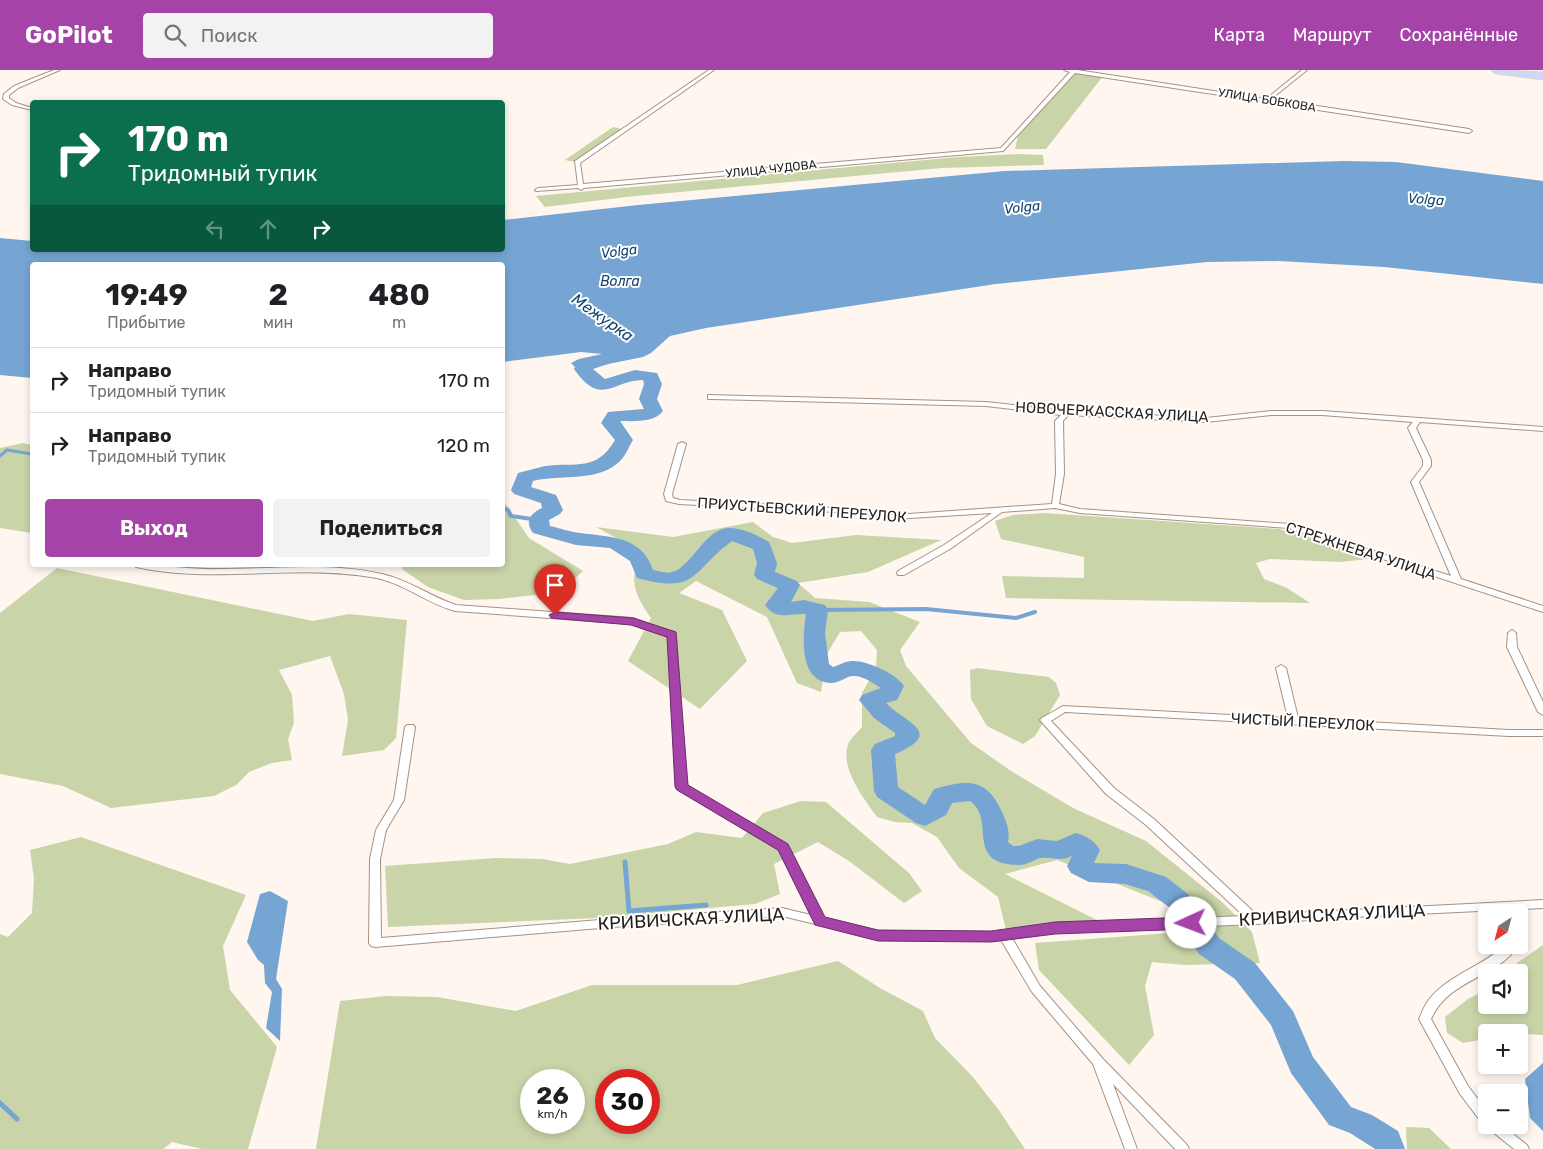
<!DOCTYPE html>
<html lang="ru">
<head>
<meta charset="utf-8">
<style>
  body { margin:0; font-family:Rubik,sans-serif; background:#f2f2f2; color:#202124; height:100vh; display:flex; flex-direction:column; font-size:19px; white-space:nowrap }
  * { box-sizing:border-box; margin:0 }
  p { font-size:16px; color:#757577 }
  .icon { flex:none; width:28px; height:28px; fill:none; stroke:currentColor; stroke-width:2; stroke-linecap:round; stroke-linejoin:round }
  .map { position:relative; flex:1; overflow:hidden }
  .details { position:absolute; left:30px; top:192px; width:475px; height:305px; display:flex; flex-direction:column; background:#fff; border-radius:5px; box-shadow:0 2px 8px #0003 }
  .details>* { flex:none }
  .guide { position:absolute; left:30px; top:30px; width:475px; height:152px; border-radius:5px; box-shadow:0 2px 8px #0003; background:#0b6e4f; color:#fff; overflow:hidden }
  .needle { width:32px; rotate:216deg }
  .buttons { position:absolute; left:1478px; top:834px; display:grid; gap:10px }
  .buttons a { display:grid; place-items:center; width:50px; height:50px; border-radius:5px; background:#fff; box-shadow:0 2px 8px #0003; font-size:25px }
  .speed { position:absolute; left:520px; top:999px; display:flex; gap:10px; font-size:25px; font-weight:700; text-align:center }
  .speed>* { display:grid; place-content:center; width:65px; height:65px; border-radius:50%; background:#fff; box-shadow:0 2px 8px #0003; line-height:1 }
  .speed small { font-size:12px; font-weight:400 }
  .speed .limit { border:8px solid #d22; background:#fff; color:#111 }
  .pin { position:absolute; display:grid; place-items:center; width:42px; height:42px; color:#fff; margin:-51px -21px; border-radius:50% 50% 50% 0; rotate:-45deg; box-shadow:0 0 5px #0007 }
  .pin .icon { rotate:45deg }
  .me { position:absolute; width:55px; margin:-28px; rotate:268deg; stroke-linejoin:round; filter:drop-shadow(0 0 4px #0008) }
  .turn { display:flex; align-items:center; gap:18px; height:105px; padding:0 15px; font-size:22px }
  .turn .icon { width:65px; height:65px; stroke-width:2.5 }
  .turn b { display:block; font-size:35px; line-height:42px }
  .lanes { display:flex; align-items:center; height:48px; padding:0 15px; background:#0003; justify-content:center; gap:25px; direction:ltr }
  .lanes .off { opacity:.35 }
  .eta { display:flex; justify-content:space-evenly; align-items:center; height:85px; text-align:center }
  .eta b { font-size:30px; font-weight:700; line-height:35px }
  .action { display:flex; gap:10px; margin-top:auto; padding:10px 15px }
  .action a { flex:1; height:58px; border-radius:5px; background:#a643a9; color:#fff; font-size:20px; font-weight:700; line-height:58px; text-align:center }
  .action a+a { background:#f2f2f2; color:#202124 }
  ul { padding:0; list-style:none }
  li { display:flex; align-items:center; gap:15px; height:65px; padding:0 15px; border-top:1px solid #e0e0e0 }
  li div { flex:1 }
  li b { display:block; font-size:19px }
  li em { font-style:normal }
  header { display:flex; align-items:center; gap:30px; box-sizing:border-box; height:70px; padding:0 25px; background:#a643a9; color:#fff }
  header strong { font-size:24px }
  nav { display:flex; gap:28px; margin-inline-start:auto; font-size:18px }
  .search { width:350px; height:45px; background:#f2f2f2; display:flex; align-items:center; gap:12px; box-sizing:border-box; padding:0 18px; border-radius:5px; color:#757577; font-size:19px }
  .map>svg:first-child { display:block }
  .green { fill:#c9d4a8; fill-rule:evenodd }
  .water { fill:#76a5d3 }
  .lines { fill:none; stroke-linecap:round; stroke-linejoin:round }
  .stream-far2 { stroke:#76a5d3; stroke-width:3 }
  .stream-far1 { stroke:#76a5d3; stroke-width:4 }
  .stream { stroke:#76a5d3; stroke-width:5 }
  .river { fill:#76a5d3; fill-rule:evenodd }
  .street-casing { stroke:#a69283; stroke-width:2 }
  .primary-casing { stroke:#d8d7d6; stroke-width:3 }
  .street { fill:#fff; fill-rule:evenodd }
  .primary { fill:#d0d7fe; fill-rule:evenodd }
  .route { fill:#a643a9; stroke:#6c2c6e }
  .labels { text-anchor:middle; stroke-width:4; stroke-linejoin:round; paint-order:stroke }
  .far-street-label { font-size:12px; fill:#271f1a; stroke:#fff }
  .far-water-label { font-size:14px; font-style:italic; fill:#114571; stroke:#fff }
  .street-label { font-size:15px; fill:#271f1a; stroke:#fff }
  .water-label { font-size:16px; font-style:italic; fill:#114571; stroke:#fff }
  .near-street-label { font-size:18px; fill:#271f1a; stroke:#fff }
</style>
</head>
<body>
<header>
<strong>GoPilot</strong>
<div class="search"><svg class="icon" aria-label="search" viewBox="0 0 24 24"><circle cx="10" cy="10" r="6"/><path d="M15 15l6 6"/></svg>Поиск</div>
<nav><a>Карта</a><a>Маршрут</a><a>Сохранённые</a></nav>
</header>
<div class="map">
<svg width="1543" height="1079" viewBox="0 0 1543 1079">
  <rect width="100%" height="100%" fill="#fff6ef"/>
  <path class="green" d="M1074,1L1103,6L1046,79H1015L1019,61Z
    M613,57L622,59L575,92L565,90Z
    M1019,84L1043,85L1044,95L942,98L626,127L545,137L536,126L958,87Z
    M23,373L32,375V463L0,458V378Z
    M503,430L529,468L583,501L561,522L499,529L464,530L428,517L402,499L403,495H502Z
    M1045,443L1279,459L1331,473L1369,489L1340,492L1270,489L1256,493L1264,509L1287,518L1310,533L1006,528L1002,506L1084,508V487L1001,469L995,451L1013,445Z
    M753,452L773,467L792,473L856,465L941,470L868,502L798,513L815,528L869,532L920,552L900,580L906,596L971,673L1011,701L1073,738L1146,771L1222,832L1252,862L1260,893L1185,895L1152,892L1145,916L1154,965L1129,995L1039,900L1035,873L1184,862L1175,837L1057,790L1005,804L1099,851L1006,860L998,827L959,798L937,767L912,753L895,752L877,747C864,728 838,697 849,672C852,667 858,662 862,657V623L876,598L877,580L861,561L840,562L827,584L821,622L797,613L767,547L696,511L679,523L722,540L747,591L700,639L628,591L651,548C634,524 628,510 642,482L596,457L673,467Z
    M57,498L313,551L349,544L407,550L396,668L384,680L342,686L348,650L344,624L330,586L279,600L292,625L294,653L288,669L292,690L272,693L249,702L236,715L214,726L111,738L63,716L0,704V543Z
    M977,598L1049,607L1056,613L1060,625L1035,666L1023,674L987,656L971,629L970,600Z
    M801,731L826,732L909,803L922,821L904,833L849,791L818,772L774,794L780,824L755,834L597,848L388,857L385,796L496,788L542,789L570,794L668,774L696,762L742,768L763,743Z
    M81,767L246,825L223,876L230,920L277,977L248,1079H202L172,1072L163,1079H0V864L8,867L32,843L34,809L30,780Z
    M1543,875V965L1486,962V969L1463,973L1447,963L1445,947L1468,929L1486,920V935H1519V902H1508L1517,893Z
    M838,891L880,918L923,941L935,968L972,1006L998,1039L1025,1079H316L340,931L386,926L437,927L516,941L592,915H737ZM531,1010H574V1052H531ZM606,1010H649V1052H606Z
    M1406,1057L1429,1058L1451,1079H1407Z"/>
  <path class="water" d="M1344,91L1396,92L1543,111V214L1384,197L1279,191L1207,192L996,214L706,258L670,266L651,283L643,287L583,299L576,298L571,293L579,289L602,284L581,282L503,292L502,195H32V308L0,305V168L32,171V180H502L503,150L638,135L1005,101Z
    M270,821L288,831L276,909L282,919L280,971L266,958L272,922L265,913L264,895L258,890L247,872L260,824Z
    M1543,993V1061L1530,1048L1525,1009Z"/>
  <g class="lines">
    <path class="stream-far2" d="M0,386L7,380L32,384"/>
    <path class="stream-far1" d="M502,438L508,440L511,446L539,450
      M817,540L926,539L1016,548L1035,542"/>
    <path class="stream" d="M625,792L629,841L706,835
      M0,1033L17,1049"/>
    <path class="river" d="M608,283L614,284L616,288L614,292L593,299L605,309L635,300L657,303L662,314L657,329L663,341C654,353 633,351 620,351L633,370C629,376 626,385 621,390C599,413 561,404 533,411L531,417L556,425L563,440L560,444L549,450L550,456C559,458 570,462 580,463C610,467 642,466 653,500C659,501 666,504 672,502C692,497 705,458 729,458C744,458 756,465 769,472L777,493L775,502L797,511L800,515L791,532L804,530L825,535L828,540L825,563L829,594L833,597C839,595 846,591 852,591C866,590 897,604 904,616L897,630L886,633C905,653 946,662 895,684L898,717L925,735L934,719C968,709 987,708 1002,742C1007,753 1010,760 1008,772L1013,776H1019L1037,769L1057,771L1076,763C1086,766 1094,770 1100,780L1094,793L1126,794L1166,807L1188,824L1219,868L1255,893L1293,941L1313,987L1351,1037L1372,1045L1398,1061L1405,1079H1375L1350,1063L1329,1055L1291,1003L1271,955L1235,909L1199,884L1170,838L1148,821L1125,814L1089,812L1071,803L1067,796L1072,786C1060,792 1053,787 1041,788C1034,789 1028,795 1020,795C963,795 997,750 970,731L952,733L946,745L925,756L916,753L877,727L874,721L871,680L875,674L895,666V663L874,648L859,630L862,625L881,618C873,613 862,605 852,606C845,607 838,614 830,613C798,611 803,565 806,544C789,543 776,551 765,535L778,518L757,509L754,505L757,493L753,479L732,471C689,503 699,524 637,508L630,491L610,478L576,475L533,463C524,451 531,443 542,438L541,433L514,424L511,420L518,403C527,401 536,398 545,396C577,392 596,402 615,370L601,353L608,342L644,339L639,329L644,314L643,310C613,310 601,338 574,299L577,293Z"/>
    <defs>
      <path id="street" d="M54,0H60L18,18L9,25V28L16,33L32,38V40L12,35L3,29L4,24L14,16Z
        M709,0H714L580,93L583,114L1001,78L1070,2L1064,0H1077L1266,29L1302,0H1307L1271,29L1469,59L1472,61L1469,63L1075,3L1003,81L584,118L581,120L578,118L536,121L535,120L538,118L578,115L575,91Z
        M708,325L986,332L1066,341L1206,348L1271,341H1322L1543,357V361L1420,352L1416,358L1431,390V396L1419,412L1461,509L1543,536V542L1289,458L1080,443L1055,438L1002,442L950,479L904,505H898L897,503L898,501L944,475L992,443L894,449L854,443L679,434L666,431L664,424L678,374L682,372L686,374L672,424L673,428L680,430L854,439L894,445L1052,434L1056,404L1055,351L1061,345L986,336L711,329H708ZM1068,345L1206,352L1271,345H1322L1413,352L1408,358L1423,390V396L1411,412L1451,506L1290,454L1080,439L1059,434L1064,404L1063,351Z
        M135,495C164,495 193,500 222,499C275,499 331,492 382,504C409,510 431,527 456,535L633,548L675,563L676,565L686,715L787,774L824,848L878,861L991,863L1055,854L1244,846L1146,755L1106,724L1040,650L1042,648L1063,636L1288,648L1276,598L1281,595L1286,598L1298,648L1509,660H1543V666H1509L1065,642L1051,651L1114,718L1154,749L1257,845L1543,830V838L1333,848L1256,854L1055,862L1012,868L1040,916L1103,989L1187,1075L1189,1079H1175L1113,1014L1137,1079H1125L1093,994L1032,922L1001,870L991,871L878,869L782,846L612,857L375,877L371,876L369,873L370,789L376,760L394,730L405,657L407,655H413L415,657L404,730L386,760L380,789L381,868L612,849L782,838L811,845L779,780L677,719L676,717L668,567L632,554L455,541C426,533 401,511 371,507C293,494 213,514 136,497Z
        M1512,560L1516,563L1517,577L1543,632V645L1538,642L1507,577L1508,563Z
        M1519,855L1523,856L1525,860L1523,863L1519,864Z
        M1505,875H1518C1499,908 1449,908 1431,949L1468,1016L1486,1040V1054L1482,1053L1460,1024L1419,949C1422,943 1424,936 1428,931C1447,905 1482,897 1505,875Z
        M1487,1055H1502L1527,1075L1529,1079H1514L1489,1059Z"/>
      <path id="primary" d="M1492,0L1543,3V9L1496,3Z"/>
    </defs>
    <use href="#street" class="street-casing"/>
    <use href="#primary" class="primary-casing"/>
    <use href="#street" class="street"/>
    <use href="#primary" class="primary"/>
  </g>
  <path class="route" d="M555,542L633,548L676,562L688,715L788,774L825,847L878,860L991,861L1055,852L1191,847L1196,849L1198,853L1196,857L1191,859L1055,864L991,872L878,871L815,855L778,780L677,720L675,717L667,567L631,555L551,548L549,545Z"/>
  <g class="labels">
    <g class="far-street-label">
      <text transform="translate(1267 30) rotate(9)" y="4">УЛИЦА БОБКОВА</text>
      <text transform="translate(771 99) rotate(-6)" y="4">УЛИЦА ЧУДОВА</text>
    </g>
    <g class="far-water-label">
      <text transform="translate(1426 129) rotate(4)" y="5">Volga</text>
      <text transform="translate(1022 137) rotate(-6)" y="5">Volga</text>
      <text transform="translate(619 181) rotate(-7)" y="5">Volga</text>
      <text x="620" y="216">Волга</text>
    </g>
    <g class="street-label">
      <text transform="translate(1112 342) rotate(3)" y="5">НОВОЧЕРКАССКАЯ УЛИЦА</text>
      <text transform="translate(802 440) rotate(4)" y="5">ПРИУСТЬЕВСКИЙ ПЕРЕУЛОК</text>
      <text transform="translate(1361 481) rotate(18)" y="5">СТРЕЖНЕВАЯ УЛИЦА</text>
      <text transform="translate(1303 652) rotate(3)" y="5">ЧИСТЫЙ ПЕРЕУЛОК</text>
    </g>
    <g class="water-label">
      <text transform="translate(603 247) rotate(35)" y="6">Межурка</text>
    </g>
    <g class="near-street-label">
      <text transform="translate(1332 845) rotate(-3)" y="6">КРИВИЧСКАЯ УЛИЦА</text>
      <text transform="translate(691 849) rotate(-3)" y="6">КРИВИЧСКАЯ УЛИЦА</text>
    </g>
  </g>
</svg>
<div class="buttons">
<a><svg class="needle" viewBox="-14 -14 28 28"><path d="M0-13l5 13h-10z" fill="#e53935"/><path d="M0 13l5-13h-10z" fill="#757577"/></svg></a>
<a><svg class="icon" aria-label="sound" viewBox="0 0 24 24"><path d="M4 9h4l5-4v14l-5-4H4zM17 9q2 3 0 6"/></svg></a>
<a>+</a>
<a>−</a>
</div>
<div class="speed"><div>26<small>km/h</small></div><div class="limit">30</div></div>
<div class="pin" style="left:555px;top:545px;background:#d93025"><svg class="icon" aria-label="arrive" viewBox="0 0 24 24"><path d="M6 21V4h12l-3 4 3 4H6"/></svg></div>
<svg class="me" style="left:1191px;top:853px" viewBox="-20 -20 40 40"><circle r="19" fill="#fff"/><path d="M0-13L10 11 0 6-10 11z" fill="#a643a9"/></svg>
<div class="guide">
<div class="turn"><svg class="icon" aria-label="right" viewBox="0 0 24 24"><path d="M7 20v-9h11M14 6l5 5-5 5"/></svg><div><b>170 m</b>Тридомный тупик</div></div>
<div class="lanes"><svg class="icon off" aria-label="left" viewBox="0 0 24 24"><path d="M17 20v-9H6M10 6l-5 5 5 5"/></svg><svg class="icon off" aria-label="ahead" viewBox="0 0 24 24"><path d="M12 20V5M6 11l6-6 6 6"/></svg><svg class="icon" aria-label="right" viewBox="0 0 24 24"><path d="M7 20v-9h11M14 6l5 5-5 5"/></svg></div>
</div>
<section class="details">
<div class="eta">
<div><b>19:49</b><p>Прибытие</p></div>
<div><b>2</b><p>мин</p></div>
<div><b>480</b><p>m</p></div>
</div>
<ul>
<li><svg class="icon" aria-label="right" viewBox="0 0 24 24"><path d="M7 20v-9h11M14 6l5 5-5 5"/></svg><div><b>Направо</b><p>Тридомный тупик</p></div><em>170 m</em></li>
<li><svg class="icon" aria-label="right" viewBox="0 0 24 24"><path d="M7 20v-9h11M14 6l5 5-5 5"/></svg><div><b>Направо</b><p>Тридомный тупик</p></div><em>120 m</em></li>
</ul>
<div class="action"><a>Выход</a><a>Поделиться</a></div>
</section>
</div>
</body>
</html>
